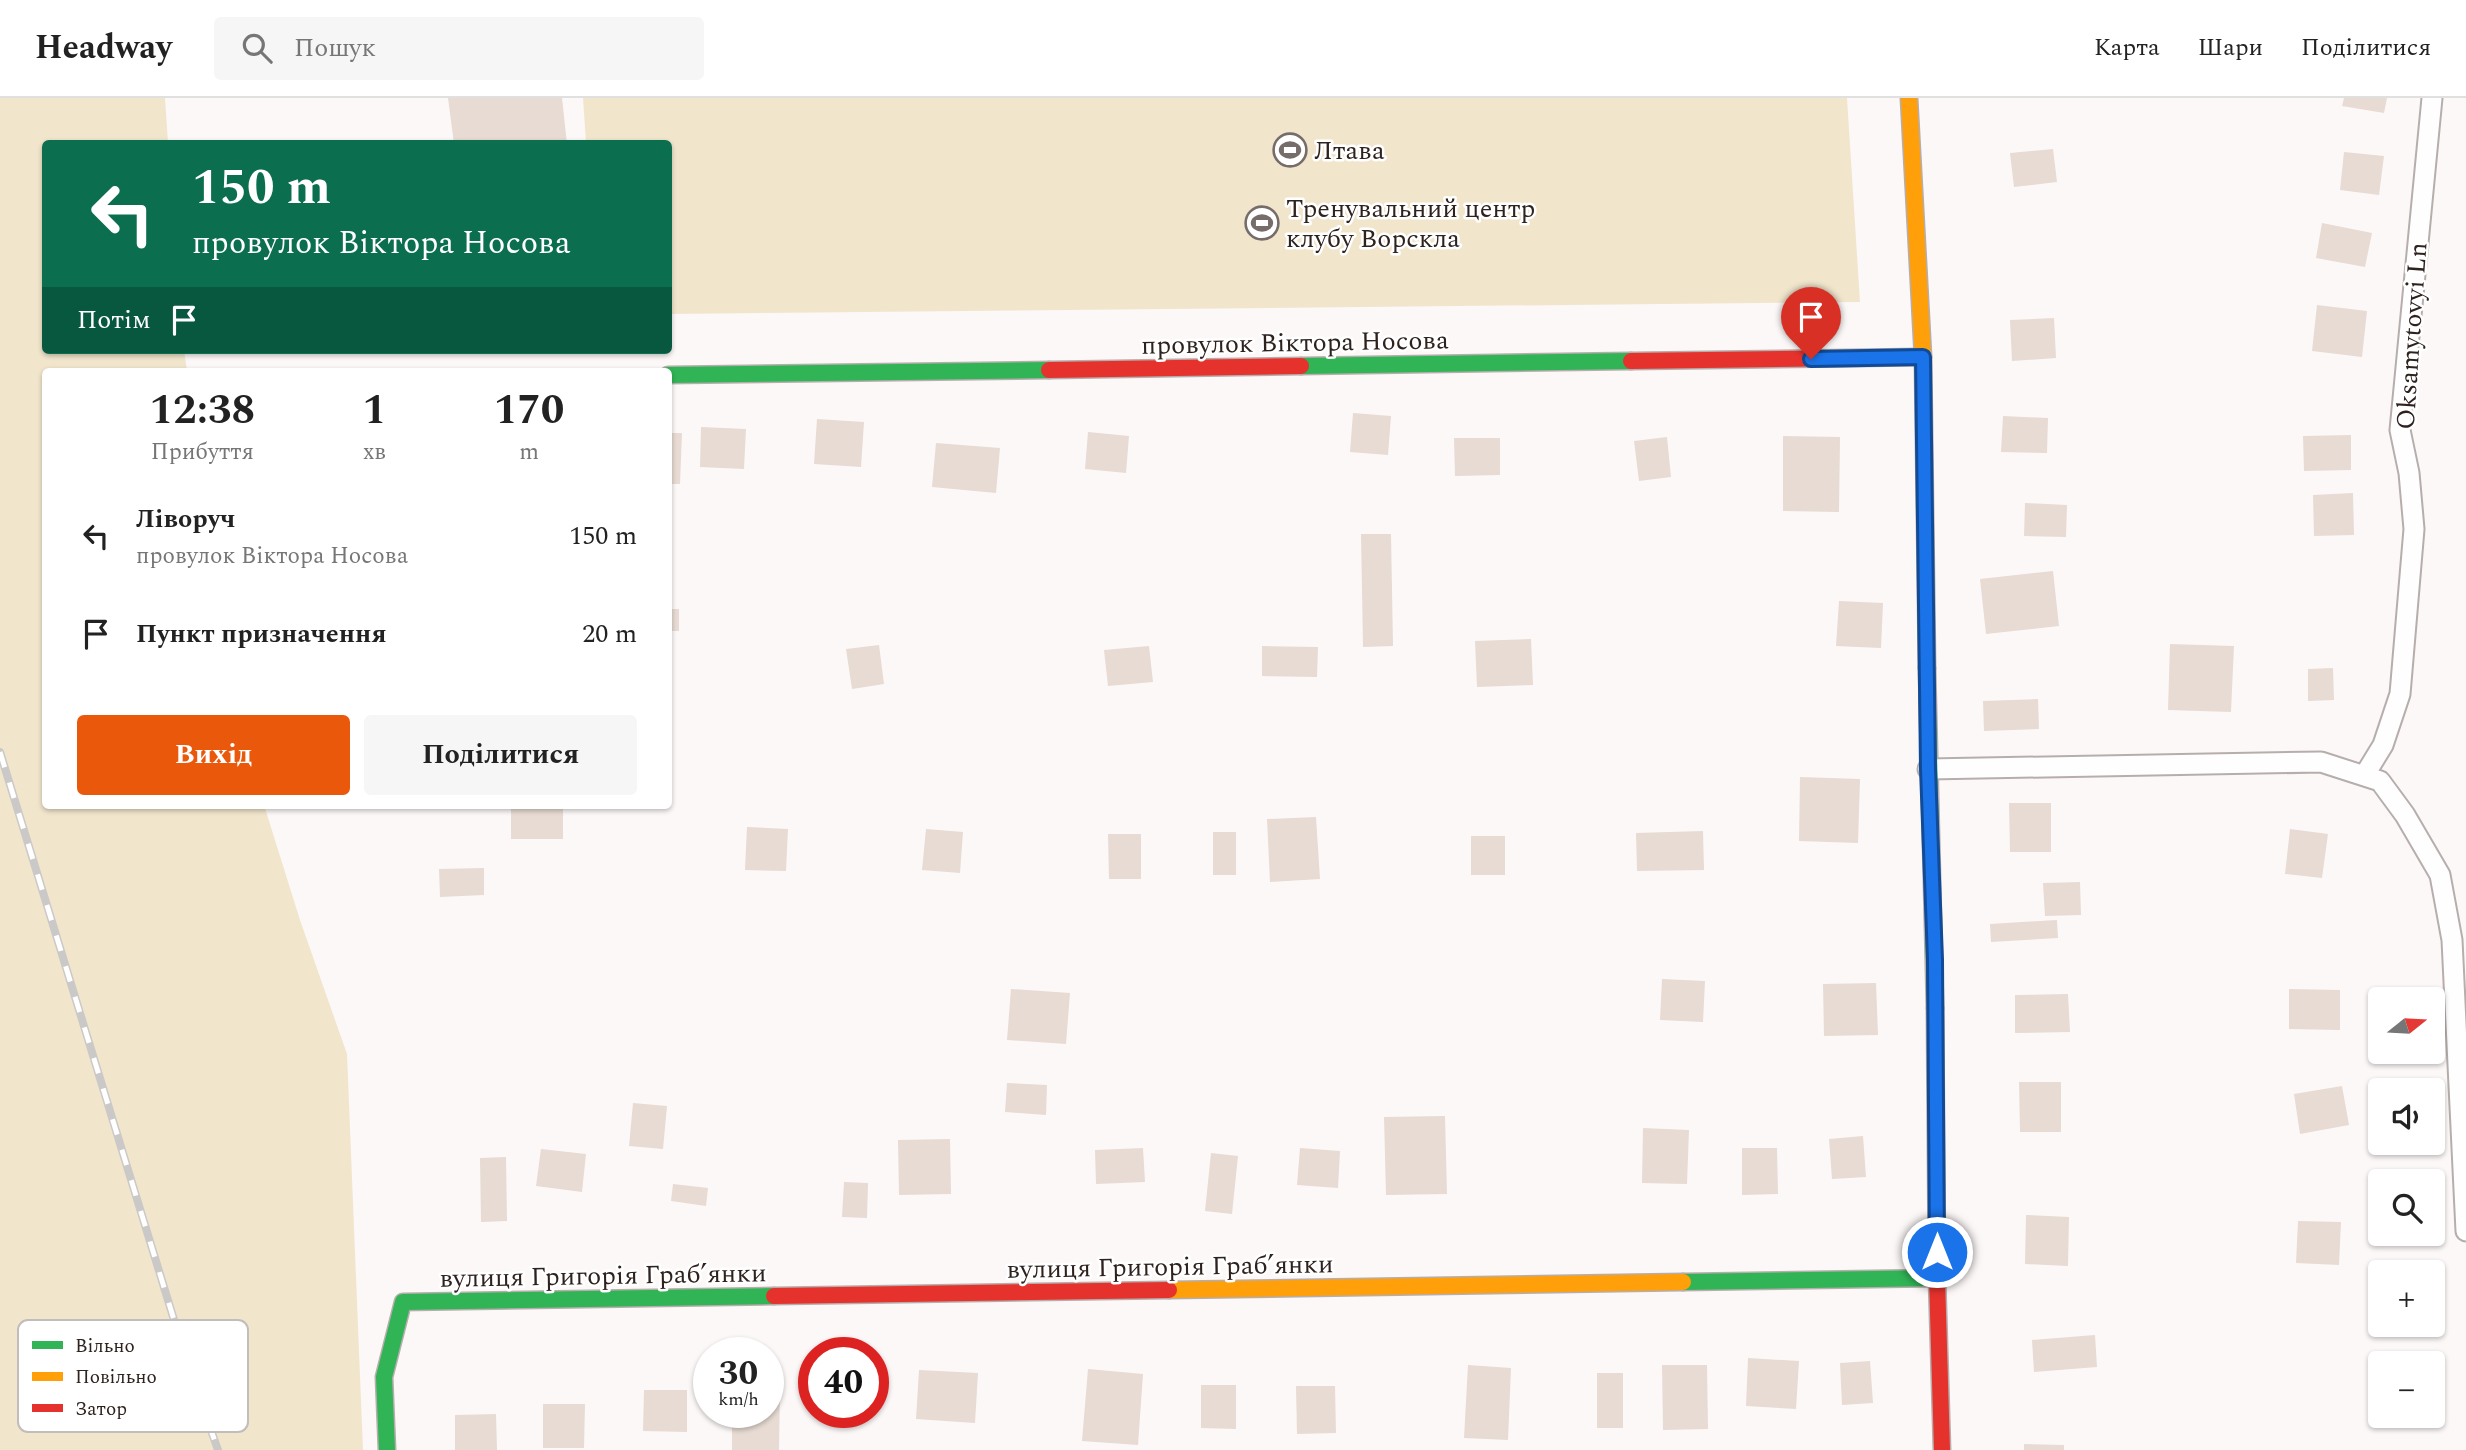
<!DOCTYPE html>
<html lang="uk">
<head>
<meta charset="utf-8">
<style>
  body { margin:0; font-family:Spectral,serif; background:#f6f6f6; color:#222; height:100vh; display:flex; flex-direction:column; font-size:26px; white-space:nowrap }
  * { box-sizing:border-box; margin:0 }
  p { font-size:23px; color:#767676 }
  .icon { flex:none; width:38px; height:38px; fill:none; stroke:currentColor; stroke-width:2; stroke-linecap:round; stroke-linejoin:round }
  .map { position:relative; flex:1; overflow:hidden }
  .drawer { position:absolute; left:42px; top:270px; width:630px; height:441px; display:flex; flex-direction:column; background:#fff; border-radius:7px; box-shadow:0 2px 5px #0004 }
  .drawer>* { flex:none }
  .guide { position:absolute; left:42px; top:42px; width:630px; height:214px; border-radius:7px; box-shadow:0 2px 5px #0004; background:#0b6e4f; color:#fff; overflow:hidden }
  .needle { width:46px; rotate:72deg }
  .buttons { position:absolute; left:2368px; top:889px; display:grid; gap:14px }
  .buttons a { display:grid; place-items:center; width:77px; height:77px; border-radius:7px; background:#fff; box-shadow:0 2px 5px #0004; font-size:35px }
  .speed { position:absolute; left:693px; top:1239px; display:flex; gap:14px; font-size:35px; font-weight:700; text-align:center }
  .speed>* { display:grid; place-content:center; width:91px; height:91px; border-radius:50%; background:#fff; box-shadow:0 2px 5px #0004; line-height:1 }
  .speed small { font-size:18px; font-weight:400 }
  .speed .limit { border:10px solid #d22; background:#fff; color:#111 }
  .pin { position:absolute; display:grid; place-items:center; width:60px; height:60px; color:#fff; margin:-72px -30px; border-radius:50% 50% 50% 0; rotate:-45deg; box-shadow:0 0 7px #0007 }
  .pin .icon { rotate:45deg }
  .me { position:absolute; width:77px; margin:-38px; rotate:0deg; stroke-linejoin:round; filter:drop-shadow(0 0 5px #0008) }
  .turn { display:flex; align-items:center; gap:24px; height:147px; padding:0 35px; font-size:32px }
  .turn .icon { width:91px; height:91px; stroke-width:2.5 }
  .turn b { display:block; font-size:49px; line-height:60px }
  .then { display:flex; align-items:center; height:66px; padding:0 35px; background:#0003; gap:14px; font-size:26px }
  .eta { display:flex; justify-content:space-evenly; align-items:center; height:119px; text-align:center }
  .eta b { font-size:42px; font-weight:700; line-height:49px }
  .cta { display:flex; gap:14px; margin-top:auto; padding:14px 35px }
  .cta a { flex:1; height:80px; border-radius:7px; background:#ea580c; color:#fff; font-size:28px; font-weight:700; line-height:80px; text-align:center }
  .cta a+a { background:#f6f6f6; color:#222 }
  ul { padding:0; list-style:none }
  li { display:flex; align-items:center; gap:21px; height:98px; padding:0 35px }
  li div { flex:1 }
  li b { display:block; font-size:26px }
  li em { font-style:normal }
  header { display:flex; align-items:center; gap:42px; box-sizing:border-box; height:98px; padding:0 35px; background:#fff; border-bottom:2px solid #e0e0e0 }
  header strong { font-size:33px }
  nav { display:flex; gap:38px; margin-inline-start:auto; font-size:24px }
  .search { width:490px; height:63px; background:#f6f6f6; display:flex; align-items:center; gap:18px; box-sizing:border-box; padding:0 24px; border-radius:7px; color:#767676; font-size:26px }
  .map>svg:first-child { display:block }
  .green { fill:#f1e5cc }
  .building { fill:#e7dbd3 }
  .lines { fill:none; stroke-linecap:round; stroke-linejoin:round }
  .lane-casing { stroke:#b6aeac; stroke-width:23 }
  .fast-casing { stroke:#b6aeac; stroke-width:19 }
  .slow-casing { stroke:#b6aeac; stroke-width:19 }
  .jam-casing { stroke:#b6aeac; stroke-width:19 }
  .lane { stroke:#fffefe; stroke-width:19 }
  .fast { stroke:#30b455; stroke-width:16 }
  .slow { stroke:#ff9f0a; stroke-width:16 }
  .jam { stroke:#e5322d; stroke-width:16 }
  .rail-casing { stroke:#cbc8c8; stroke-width:8 }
  .rail { stroke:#fff; stroke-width:5; stroke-dasharray:16; stroke-linecap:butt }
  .route-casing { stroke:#114b97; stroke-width:18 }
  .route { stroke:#1a73e8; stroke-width:12 }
  .labels { text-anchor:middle; stroke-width:5; stroke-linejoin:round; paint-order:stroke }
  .poi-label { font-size:26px; fill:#2e221e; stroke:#fff; text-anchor:start }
  .street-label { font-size:26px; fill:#2e221e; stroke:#fff }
  .key { fill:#fff; stroke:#c0bdbc; stroke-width:2 }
  .key-label { font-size:19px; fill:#2e221e }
</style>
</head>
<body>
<header>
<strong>Headway</strong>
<div class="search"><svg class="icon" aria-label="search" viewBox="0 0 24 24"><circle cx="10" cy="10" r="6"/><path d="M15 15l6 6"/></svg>Пошук</div>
<nav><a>Карта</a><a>Шари</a><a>Поділитися</a></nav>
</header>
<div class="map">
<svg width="2466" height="1352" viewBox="0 0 2466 1352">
  <rect width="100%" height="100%" fill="#fcf8f7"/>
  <path class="green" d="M0,0H165L168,45L46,46V252H184L187,273H46V707H264L300,822L347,956L363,1352H0Z
    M583,0H1847L1860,204L669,216L668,46L586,45Z"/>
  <path class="building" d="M448,0H562L567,46H454Z
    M2344,0H2387L2384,15L2342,8Z
    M2053,51L2057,84L2014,89L2010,55Z
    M2344,54L2384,58L2379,97L2340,92Z
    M2322,125L2372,135L2365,169L2316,160Z
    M2317,207L2367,213L2362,259L2312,253Z
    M2054,220L2056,260L2012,263L2010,222Z
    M1353,315L1391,318L1388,357L1350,354Z
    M2003,318L2048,320L2047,355L2001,354Z
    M817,321L864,324L861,369L814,366Z
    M701,329L746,331L744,371L700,369Z
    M1088,334L1129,338L1126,375L1085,371Z
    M668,335H682L680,386H668Z
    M2351,337V372L2304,373L2303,338Z
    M1783,338L1840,339L1839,414L1783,413Z
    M1667,339L1671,379L1639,383L1634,343Z
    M1454,340H1500V377L1455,378Z
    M936,345L1000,350L996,395L932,389Z
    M2353,395L2354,437L2314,438L2313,397Z
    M2025,405L2067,407L2066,439L2024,438Z
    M1361,436H1391L1393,548L1363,549Z
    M2053,473L2059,528L1986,536L1980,481Z
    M1839,503L1883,505L1881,550L1836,548Z
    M668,511H679V533H668Z
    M1531,541L1533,587L1477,589L1475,543Z
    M2170,546L2234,548L2231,614L2168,612Z
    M879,547L884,586L852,591L846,551Z
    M1149,548L1153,584L1108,588L1104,552Z
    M1262,548L1318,549L1317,579L1262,578Z
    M2333,570L2334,602L2308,603V571Z
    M2038,601L2039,631L1984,633L1983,603Z
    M1800,679L1860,681L1858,745L1799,743Z
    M2009,705H2051V754H2010Z
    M511,708H563V741H511Z
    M1316,719L1320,781L1270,784L1267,721Z
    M747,729L788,731L786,773L745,772Z
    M926,731L963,734L960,775L922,772Z
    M2290,731L2328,736L2322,780L2285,776Z
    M1703,733L1704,772L1637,773L1636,735Z
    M1213,734H1236V777H1213Z
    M1108,736H1141V781H1109Z
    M1471,738H1505V777H1471Z
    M484,770V797L440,799L439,771Z
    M2080,784L2081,817L2045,818L2043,785Z
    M2057,822L2058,840L1991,844L1990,826Z
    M1662,881L1705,883L1703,924L1660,922Z
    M1876,885L1878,937L1824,938L1823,886Z
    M1011,891L1070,895L1066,946L1007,942Z
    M2289,891L2340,892V932L2289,931Z
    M2068,896L2070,934L2015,935V897Z
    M2019,984H2061V1034H2020Z
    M1007,985L1047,987L1046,1017L1005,1014Z
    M2342,988L2349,1027L2300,1036L2294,996Z
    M633,1005L667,1008L663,1051L629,1048Z
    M1445,1018L1447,1096L1386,1097L1384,1019Z
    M1643,1030L1689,1032L1687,1086L1642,1085Z
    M1863,1038L1866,1079L1832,1081L1829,1041Z
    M950,1041L951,1096L899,1097L898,1042Z
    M1143,1050L1145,1084L1096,1086L1095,1052Z
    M1300,1050L1340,1053L1338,1090L1297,1087Z
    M1742,1050H1777L1778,1096L1742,1097Z
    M541,1051L586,1056L582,1094L536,1088Z
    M1211,1055L1238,1058L1232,1116L1205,1113Z
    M506,1059L507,1123L481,1124L480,1060Z
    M844,1084L868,1085L867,1120L842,1119Z
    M673,1086L708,1090L706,1108L671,1103Z
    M2026,1117L2069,1119L2068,1168L2025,1166Z
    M2298,1123L2341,1124L2339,1167L2296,1165Z
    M2095,1237L2097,1269L2034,1274L2032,1242Z
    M1748,1260L1799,1263L1796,1311L1746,1308Z
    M1870,1263L1873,1305L1842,1307L1840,1265Z
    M1468,1267L1511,1270L1508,1342L1464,1340Z
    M1662,1267H1707L1708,1331L1663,1332Z
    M1088,1271L1143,1276L1138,1347L1082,1343Z
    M919,1272L978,1275L975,1325L916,1321Z
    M1597,1275H1623V1330H1597Z
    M1201,1287H1236V1331L1201,1330Z
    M768,1288H780L779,1352H732V1314H768Z
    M1296,1288H1335L1336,1335L1297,1336Z
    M644,1292H687V1334L643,1333Z
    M543,1306H585L584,1350H543Z
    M825,1314H861V1325L824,1322Z
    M496,1316L497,1352H455V1317Z
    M2024,1346L2064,1347V1352H2024Z"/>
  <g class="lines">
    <defs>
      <path id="lane" d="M1928,671L2321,664L2380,683L2405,717L2440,777L2452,842L2466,1133
        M2364,678L2383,647L2400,596L2414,431L2409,375L2400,332L2432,0"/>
      <path id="fast" d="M1301,268L1631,263
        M668,277L1049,272
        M1927,570L1935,910
        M1683,1184L1937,1180
        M387,1352L384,1279L403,1204L774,1198"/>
      <path id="slow" d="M1909,0L1923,259L1927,570
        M1169,1192L1683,1184"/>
      <path id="jam" d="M1631,263L1923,259
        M1049,272L1301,268
        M1935,910L1937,1180L1942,1352
        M774,1198L1169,1192"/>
    </defs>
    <use href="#lane" class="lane-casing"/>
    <use href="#fast" class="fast-casing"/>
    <use href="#slow" class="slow-casing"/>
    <use href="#jam" class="jam-casing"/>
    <use href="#lane" class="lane"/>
    <use href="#fast" class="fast"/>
    <use href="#slow" class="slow"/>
    <use href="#jam" class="jam"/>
    <defs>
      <path id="rail" d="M0,654L186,1261L218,1352"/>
    </defs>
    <use href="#rail" class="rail-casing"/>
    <use href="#rail" class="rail"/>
  </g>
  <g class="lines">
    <defs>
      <path id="route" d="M1811,261L1923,259L1928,671L1935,862L1937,1154"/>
    </defs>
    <use href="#route" class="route-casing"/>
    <use href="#route" class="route"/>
  </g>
  <defs>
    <symbol id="stadium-ring" viewBox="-11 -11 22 22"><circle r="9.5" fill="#fff" stroke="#766d6a" stroke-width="1.5"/><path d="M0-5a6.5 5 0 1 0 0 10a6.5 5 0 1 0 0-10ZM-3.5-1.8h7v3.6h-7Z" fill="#766d6a"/></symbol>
  </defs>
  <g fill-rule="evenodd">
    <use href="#stadium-ring" x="1271" y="33" width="38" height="38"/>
    <use href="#stadium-ring" x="1243" y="106" width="38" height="38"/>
  </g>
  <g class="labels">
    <g class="poi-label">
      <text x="1314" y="61">Лтава</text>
      <text x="1286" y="119">Тренувальний центр<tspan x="1286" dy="30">клубу Ворскла</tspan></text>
    </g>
    <g class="street-label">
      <text transform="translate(2411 238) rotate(-86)" y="9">Oksamytovyi Ln</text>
      <text transform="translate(1295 244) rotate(-1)" y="9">провулок Віктора Носова</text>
      <text transform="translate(1170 1168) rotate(-1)" y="9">вулиця Григорія Грабʼянки</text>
      <text transform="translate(603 1177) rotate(-1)" y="9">вулиця Григорія Грабʼянки</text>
    </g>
  </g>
  <rect x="18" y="1222" width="230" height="112" rx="10" class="key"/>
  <rect x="32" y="1243" width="31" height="8" fill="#30b455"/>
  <rect x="32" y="1274" width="31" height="9" fill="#ff9f0a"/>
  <rect x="32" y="1306" width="31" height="8" fill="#e5322d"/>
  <g class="key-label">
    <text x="75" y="1254">Вільно</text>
    <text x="75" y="1285">Повільно</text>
    <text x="75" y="1317">Затор</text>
  </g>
</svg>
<div class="buttons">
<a><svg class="needle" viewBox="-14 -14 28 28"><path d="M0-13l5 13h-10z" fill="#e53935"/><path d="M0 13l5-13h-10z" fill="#767676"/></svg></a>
<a><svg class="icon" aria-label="sound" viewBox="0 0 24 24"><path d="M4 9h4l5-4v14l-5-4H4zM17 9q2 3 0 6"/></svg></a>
<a><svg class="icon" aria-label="search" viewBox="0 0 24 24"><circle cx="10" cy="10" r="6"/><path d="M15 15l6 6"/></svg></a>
<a>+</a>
<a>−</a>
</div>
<div class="speed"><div>30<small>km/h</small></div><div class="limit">40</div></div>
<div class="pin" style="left:1811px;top:261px;background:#d93025"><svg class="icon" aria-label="arrive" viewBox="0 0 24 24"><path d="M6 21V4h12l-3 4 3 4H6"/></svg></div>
<svg class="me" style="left:1937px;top:1154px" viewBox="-20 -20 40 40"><circle r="17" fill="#1a73e8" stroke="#fff" stroke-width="3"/><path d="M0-11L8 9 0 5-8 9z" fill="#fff"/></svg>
<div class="guide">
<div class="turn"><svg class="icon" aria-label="left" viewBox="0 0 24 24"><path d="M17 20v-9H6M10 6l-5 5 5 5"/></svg><div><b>150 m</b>провулок Віктора Носова</div></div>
<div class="then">Потім<svg class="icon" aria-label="arrive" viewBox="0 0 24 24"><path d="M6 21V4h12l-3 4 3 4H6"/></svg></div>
</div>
<section class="drawer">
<div class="eta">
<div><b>12:38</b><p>Прибуття</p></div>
<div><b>1</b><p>хв</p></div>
<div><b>170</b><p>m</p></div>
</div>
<ul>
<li><svg class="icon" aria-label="left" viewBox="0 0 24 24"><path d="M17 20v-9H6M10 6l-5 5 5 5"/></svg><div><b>Ліворуч</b><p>провулок Віктора Носова</p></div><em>150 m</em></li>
<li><svg class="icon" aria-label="arrive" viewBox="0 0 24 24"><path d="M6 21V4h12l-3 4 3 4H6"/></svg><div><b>Пункт призначення</b></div><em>20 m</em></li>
</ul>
<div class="cta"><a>Вихід</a><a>Поділитися</a></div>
</section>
</div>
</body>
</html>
